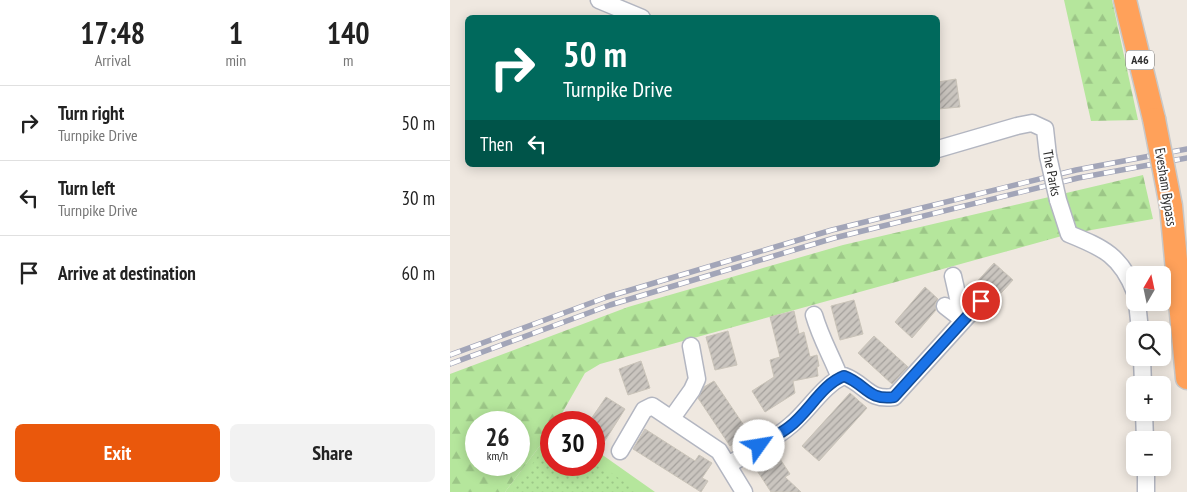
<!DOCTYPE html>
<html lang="en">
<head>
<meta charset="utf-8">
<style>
  body { margin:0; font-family:"PT Sans Narrow",sans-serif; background:#f2f2f2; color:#222; height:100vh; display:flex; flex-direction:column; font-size:19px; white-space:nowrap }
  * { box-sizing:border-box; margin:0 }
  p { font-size:16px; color:#767676 }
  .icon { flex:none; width:28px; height:28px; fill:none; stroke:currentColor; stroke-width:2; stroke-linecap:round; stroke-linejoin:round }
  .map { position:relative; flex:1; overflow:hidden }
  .drawer { display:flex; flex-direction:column; background:#fff; width:450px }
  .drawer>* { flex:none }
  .top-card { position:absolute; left:15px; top:15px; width:475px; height:152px; border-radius:8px; box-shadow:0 2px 12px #0003; background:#00695c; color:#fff; overflow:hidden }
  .needle { width:32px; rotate:9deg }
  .controls { position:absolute; left:676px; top:266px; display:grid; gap:10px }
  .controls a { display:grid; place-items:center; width:45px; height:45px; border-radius:8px; background:#fff; box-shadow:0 2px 12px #0003; font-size:25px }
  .speed { position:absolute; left:15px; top:411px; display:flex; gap:10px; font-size:25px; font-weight:700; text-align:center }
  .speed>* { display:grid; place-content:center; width:65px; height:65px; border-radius:50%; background:#fff; box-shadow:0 2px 12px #0003; line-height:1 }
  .speed small { font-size:12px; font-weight:400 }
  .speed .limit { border:8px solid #d22; background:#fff; color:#111 }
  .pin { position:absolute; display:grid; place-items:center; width:42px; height:42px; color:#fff; margin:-21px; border:2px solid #fff; border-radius:50%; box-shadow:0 1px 5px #0007 }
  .me { position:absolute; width:55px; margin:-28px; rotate:58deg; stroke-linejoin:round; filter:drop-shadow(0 0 4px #0008) }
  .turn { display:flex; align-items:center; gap:18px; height:105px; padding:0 15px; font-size:22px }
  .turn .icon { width:65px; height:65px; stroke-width:2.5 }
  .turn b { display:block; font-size:35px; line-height:42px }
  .then { display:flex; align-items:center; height:48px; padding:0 15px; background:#0003; gap:10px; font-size:19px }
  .eta { display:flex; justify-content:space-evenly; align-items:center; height:85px; text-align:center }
  .eta b { font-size:30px; font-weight:700; line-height:35px }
  .action { display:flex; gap:10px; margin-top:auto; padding:10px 15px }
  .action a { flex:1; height:58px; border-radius:8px; background:#ea580c; color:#fff; font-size:20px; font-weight:700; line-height:58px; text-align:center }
  .action a+a { background:#f2f2f2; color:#222 }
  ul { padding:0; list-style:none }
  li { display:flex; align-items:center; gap:15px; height:75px; padding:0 15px; border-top:1px solid #e0e0e0 }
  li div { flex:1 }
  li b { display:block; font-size:19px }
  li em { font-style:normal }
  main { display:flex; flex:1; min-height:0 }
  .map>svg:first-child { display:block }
  .grass { fill:#b5e69c }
  .forest { fill:url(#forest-firs); fill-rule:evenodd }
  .garden { fill:url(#garden-dots) }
  .building { fill:url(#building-hatch); stroke:#cac4b9 }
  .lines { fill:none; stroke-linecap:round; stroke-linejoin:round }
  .minor-casing { stroke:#b3b6c1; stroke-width:19 }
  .highway-casing { stroke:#c8c8c8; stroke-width:25 }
  .minor { stroke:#fff; stroke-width:16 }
  .highway { stroke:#ffa15a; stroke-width:22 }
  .rail-casing { stroke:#a2a5b8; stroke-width:5.5 }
  .rail { stroke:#fff; stroke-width:4; stroke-dasharray:11; stroke-linecap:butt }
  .minor-bridge-casing { stroke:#b3b6c1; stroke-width:19; stroke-linecap:butt }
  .highway-bridge-casing { stroke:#c8c8c8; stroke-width:25; stroke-linecap:butt }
  .minor-bridge { stroke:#fff; stroke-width:16 }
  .highway-bridge { stroke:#ffa15a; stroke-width:22 }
  .route-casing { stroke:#114b97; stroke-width:12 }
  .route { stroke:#1a73e8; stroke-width:9 }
  .labels { text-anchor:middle; stroke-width:4; stroke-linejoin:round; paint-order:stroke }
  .shield { fill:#fff; stroke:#6c6c6c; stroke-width:1 }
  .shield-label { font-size:12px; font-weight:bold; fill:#2d2d2d }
  .street-label { font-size:14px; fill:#2d2d2d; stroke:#fff }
</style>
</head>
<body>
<main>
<section class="drawer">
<div class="eta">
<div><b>17:48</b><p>Arrival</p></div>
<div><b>1</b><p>min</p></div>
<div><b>140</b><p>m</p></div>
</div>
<ul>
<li><svg class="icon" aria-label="right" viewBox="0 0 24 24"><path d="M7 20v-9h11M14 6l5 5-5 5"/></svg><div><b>Turn right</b><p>Turnpike Drive</p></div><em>50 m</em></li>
<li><svg class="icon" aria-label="left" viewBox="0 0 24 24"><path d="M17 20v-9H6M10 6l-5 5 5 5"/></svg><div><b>Turn left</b><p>Turnpike Drive</p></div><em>30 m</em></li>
<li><svg class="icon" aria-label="arrive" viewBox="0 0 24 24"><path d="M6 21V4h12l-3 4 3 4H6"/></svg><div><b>Arrive at destination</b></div><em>60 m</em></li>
</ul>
<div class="action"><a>Exit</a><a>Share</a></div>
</section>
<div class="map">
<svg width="737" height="492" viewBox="0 0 737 492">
  <defs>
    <pattern id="forest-firs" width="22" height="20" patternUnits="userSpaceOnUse" patternTransform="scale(1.25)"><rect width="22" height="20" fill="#b5e69c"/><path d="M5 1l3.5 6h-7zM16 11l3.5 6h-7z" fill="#9cc687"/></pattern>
    <pattern id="garden-dots" width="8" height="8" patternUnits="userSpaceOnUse" patternTransform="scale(1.25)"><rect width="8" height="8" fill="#b5e69c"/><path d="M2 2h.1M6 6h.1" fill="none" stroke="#9cc687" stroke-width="1.8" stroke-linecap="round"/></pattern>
    <pattern id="building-hatch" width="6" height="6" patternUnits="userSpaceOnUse" patternTransform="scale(1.25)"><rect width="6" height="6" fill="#cac5bf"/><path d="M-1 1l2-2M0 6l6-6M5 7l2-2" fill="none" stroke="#a4a09c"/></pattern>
  </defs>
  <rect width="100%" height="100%" fill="#efe8e0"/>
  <path class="grass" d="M101,431V465H144V449L205,492H55Z"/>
  <path class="forest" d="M614,0H662L688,120L641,121Z
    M693,175L703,219L619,234L150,364L135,373L107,422H101V431L55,492H0V374L178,307L393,245ZM26,422H69V465H26Z"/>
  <path class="garden" d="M101,437V465H144V461L189,492H63Z"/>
  <path class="building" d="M506,79L510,107L488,109V82Z
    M544,263L563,280L542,303L538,294L529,291L523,286Z
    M475,287L488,299L485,304L486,310L462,338L445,322Z
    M404,300L413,334L390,340L381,306Z
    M344,311L349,334L354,332L360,357L367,355L369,366L367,367L368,376L343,381L345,393L315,412L302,391L324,377L320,360L330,357L320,317Z
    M278,331L287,365L265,370L256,337Z
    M424,336L458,367L442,384L408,353Z
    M191,361L200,388L178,395L169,369Z
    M264,381L299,433L280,446L248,398L254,387Z
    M400,393L417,408L369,461L352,446Z
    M156,397L175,409L144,458V422H139Z
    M195,429L245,461L249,455L262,463L252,478L258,481L251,492L183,449Z
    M324,450L340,474L335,477L351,492H321L302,463Z"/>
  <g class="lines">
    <defs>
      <path id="minor" d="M149,0L192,18
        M488,149L567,126L582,123L595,129L598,156
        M608,200L619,234C654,248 671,256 685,292
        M503,276L513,320
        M687,302L690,330
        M495,306L513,320
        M364,315C371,339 381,355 390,378
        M692,358L693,385
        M694,412L695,440
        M222,418L242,390L247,379L241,346
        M170,451L194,410L202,406L269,451L294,492
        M278,465C299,452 323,441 341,425C358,411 374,384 394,376C416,384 418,401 444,397L531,301
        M696,468V492"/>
      <path id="highway" d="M675,0L704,119
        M721,206L737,378"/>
    </defs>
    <use href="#minor" class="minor-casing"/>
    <use href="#highway" class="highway-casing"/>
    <use href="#minor" class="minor"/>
    <use href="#highway" class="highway"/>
    <defs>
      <path id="rail" d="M0,355L157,297L382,230L626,170L737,149
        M0,364L160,305L384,238L628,178L737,158"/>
    </defs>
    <use href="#rail" class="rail-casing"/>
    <use href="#rail" class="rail"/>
    <defs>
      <path id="minor-bridge" d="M598,156L608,200"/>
      <path id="highway-bridge" d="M704,119L721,206"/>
    </defs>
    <use href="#minor-bridge" class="minor-bridge-casing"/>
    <use href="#highway-bridge" class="highway-bridge-casing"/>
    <use href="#minor-bridge" class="minor-bridge"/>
    <use href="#highway-bridge" class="highway-bridge"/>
  </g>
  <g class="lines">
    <defs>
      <path id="route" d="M309,446C319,439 330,434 339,427C359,412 372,384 394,376C416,384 418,401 444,397L531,301"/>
    </defs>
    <use href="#route" class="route-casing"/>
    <use href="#route" class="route"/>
  </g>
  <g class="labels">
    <rect class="shield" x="676" y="50.5" width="28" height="19" rx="4"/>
    <g class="shield-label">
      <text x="690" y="64">A46</text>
    </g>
    <g class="street-label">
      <text transform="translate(602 173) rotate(79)" y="5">The Parks</text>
      <text transform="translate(716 187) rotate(81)" y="5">Evesham Bypass</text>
    </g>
  </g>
</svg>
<div class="controls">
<a><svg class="needle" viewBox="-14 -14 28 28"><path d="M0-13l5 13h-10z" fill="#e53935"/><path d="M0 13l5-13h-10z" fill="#767676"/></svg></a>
<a><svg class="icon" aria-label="search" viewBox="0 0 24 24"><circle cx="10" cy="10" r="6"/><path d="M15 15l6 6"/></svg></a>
<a>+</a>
<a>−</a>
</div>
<div class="speed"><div>26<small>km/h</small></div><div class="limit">30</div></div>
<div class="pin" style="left:531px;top:301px;background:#d93025"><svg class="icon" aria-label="arrive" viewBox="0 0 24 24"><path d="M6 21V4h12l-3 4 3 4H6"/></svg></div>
<svg class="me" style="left:309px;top:446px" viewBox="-20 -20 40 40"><circle r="19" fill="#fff"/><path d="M0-13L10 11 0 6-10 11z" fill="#1a73e8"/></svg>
<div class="top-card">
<div class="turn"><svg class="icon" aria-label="right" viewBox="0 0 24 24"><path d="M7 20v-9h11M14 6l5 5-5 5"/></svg><div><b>50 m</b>Turnpike Drive</div></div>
<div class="then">Then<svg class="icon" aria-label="left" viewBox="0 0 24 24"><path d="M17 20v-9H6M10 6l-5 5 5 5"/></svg></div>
</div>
</div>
</main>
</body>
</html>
